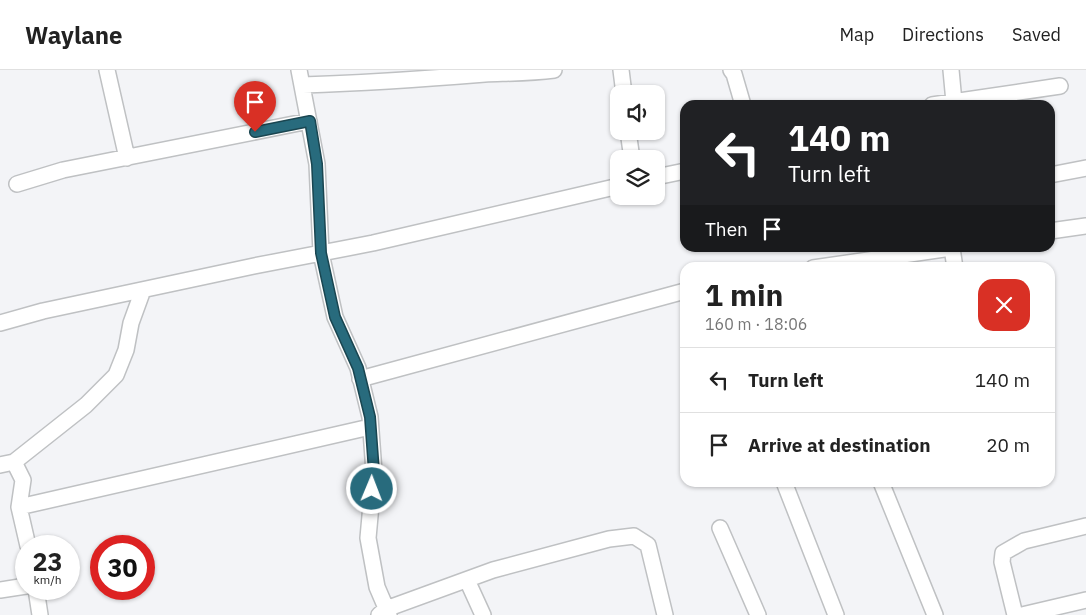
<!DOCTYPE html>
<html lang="en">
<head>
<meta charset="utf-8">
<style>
  body { margin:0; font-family:"IBM Plex Sans",sans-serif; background:#f2f2f2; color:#222; height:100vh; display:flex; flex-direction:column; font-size:19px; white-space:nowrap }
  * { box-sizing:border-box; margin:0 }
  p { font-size:16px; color:#767676 }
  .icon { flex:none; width:28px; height:28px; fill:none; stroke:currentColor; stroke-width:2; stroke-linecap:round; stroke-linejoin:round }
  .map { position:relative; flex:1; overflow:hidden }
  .details { position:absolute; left:680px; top:192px; width:375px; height:225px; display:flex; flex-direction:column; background:#fff; border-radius:15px; box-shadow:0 1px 4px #0004 }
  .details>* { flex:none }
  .hud { position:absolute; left:680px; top:30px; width:375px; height:152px; border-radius:15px; box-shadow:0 1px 4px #0004; background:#202124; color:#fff; overflow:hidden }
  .buttons { position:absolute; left:610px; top:15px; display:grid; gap:10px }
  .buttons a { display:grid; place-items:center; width:55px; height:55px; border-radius:10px; background:#fff; box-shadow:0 1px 4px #0004; font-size:25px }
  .speed { position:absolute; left:15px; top:465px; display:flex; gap:10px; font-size:25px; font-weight:700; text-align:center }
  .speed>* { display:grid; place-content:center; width:65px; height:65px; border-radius:50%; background:#fff; box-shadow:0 1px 4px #0004; line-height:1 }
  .speed small { font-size:12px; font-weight:400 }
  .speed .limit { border:8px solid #d22; background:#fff; color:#111 }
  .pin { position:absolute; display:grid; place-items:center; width:42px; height:42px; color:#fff; margin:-51px -21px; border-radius:50% 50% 50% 0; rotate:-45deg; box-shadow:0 0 5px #0007 }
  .pin .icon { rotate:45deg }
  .me { position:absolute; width:55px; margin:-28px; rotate:1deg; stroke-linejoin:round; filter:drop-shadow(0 0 4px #0008) }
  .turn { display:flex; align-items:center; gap:18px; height:105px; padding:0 25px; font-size:22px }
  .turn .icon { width:65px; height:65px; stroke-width:2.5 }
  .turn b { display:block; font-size:35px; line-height:42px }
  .then { display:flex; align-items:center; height:48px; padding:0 25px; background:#0003; gap:10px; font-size:19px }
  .round { display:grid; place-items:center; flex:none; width:52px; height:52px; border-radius:15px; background:#f2f2f2 }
  .overview { display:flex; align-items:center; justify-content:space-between; height:85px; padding:0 25px }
  h1 { font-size:30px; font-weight:700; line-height:38px }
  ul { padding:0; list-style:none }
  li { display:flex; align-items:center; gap:15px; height:65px; padding:0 25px; border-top:1px solid #e0e0e0 }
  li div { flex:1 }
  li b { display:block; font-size:19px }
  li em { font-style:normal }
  header { display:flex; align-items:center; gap:30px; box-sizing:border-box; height:70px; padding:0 25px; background:#fff; border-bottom:1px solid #e0e0e0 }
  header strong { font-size:24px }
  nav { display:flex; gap:28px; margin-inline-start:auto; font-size:18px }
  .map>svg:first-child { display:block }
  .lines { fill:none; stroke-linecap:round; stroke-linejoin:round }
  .street-casing { stroke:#bfc1c3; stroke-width:18 }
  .street { stroke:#fff; stroke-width:15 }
  .route-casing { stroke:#1a4651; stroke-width:12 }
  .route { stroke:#286b7d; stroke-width:9 }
</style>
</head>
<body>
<header>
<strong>Waylane</strong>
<nav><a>Map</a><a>Directions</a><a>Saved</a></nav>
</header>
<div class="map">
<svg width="1086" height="545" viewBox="0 0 1086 545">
  <rect width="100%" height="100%" fill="#f3f4f7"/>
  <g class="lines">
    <defs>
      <path id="street" d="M107,0L127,88
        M299,0L317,94L321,183L335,247L358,298L370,347L374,402L368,468L377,517L389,545
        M621,0L624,24
        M731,0L734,4L743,35
        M951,0L954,32
        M303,15C364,13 424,9 485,4C508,3 531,3 554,0
        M932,35L1060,16
        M628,61L632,89
        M1050,105L1086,98
        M656,107L685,101
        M17,114L63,100L309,51
        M1050,161L1086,156
        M952,178L955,198
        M813,198L951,178
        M0,253L43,241L254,196L373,173L619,116
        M360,309L685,221
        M14,392L86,335L116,305L126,280L131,253L143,220
        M0,395L14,392L23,410L19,437
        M784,412L836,545
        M881,412L935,545
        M720,458L758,545
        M28,476L19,437L370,357
        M467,510L483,545
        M36,519L40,545
        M0,520L26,516
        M379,545L386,539L493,500L609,469L634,466L648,475L665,545
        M1015,545L1002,492L1003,483L1024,471L1086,456
        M1022,545L1086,530"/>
    </defs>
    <use href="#street" class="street-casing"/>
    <use href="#street" class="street"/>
  </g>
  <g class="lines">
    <defs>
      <path id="route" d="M255,62L310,51L317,94L321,183L335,247L358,298L370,347L374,402L372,419"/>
    </defs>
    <use href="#route" class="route-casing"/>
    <use href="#route" class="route"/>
  </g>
</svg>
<div class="buttons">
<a><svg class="icon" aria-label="sound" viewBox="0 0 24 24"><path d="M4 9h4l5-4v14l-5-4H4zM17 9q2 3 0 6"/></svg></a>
<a><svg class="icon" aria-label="layers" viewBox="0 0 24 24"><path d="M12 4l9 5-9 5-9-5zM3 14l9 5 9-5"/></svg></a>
</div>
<div class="speed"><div>23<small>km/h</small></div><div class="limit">30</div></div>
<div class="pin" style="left:255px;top:62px;background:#d93025"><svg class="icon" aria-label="arrive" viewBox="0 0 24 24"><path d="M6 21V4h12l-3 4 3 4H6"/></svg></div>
<svg class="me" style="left:372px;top:419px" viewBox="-20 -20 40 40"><circle r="17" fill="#286b7d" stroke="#fff" stroke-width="3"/><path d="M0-11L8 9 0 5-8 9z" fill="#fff"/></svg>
<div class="hud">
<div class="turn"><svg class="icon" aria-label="left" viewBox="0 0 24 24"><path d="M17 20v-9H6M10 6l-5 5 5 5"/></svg><div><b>140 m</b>Turn left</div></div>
<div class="then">Then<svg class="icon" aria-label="arrive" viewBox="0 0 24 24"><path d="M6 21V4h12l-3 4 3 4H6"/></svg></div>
</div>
<section class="details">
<div class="overview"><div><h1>1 min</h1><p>160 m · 18:06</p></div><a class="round" style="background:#d93025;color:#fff"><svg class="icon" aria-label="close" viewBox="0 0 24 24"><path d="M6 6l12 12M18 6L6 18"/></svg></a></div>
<ul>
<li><svg class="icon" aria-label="left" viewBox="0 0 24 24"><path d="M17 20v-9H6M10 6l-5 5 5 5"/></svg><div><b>Turn left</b></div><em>140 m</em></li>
<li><svg class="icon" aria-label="arrive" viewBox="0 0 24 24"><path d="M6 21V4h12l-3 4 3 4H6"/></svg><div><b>Arrive at destination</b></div><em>20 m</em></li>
</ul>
</section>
</div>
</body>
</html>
